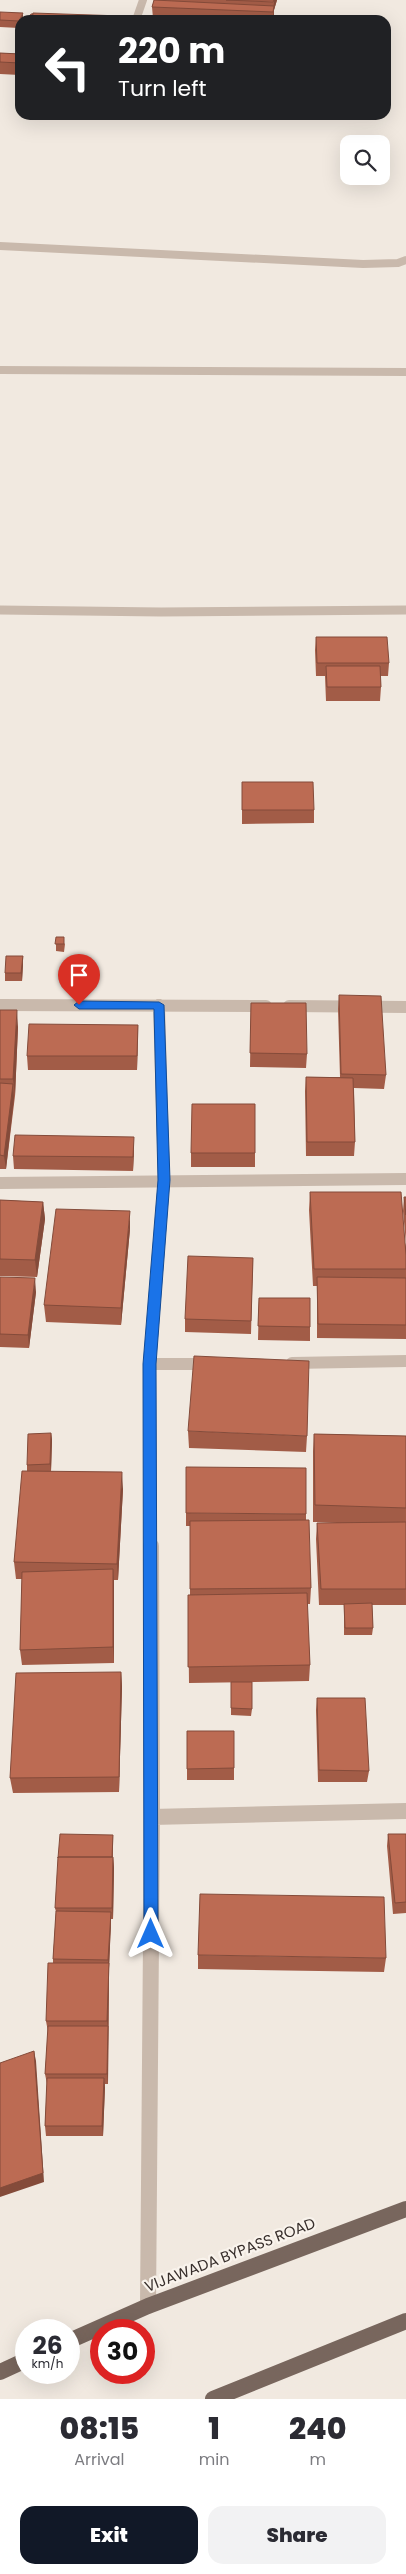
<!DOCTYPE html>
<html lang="en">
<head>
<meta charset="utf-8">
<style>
  body { margin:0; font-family:Poppins,sans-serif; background:#f2f2f3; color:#2b2b33; height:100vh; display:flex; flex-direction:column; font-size:19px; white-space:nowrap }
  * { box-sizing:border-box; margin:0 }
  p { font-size:16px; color:#7c7c81 }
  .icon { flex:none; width:28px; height:28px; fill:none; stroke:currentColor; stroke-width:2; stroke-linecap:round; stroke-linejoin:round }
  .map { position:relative; height:2399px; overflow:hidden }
  .drawer { display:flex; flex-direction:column; background:#fff; flex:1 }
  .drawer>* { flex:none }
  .top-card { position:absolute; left:15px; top:15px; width:376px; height:105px; border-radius:15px; box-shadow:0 5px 20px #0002; background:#202124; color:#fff; overflow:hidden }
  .controls { position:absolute; left:340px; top:135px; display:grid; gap:10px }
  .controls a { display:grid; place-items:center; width:50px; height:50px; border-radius:10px; background:#fff; box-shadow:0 5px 20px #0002; font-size:25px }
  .speed { position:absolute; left:15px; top:2319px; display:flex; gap:10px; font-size:25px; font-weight:700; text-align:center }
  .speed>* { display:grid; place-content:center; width:65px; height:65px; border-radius:50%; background:#fff; box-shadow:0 5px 20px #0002; line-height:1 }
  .speed small { font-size:12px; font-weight:400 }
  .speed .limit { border:8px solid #d22; background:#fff; color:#111 }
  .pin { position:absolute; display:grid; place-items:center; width:42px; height:42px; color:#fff; margin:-51px -21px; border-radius:50% 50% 50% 0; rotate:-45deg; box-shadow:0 0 5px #0007 }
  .pin .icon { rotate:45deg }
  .me { position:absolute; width:55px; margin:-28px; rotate:0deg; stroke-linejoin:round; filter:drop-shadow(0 0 4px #0008) }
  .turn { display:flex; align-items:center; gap:18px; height:105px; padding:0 20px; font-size:22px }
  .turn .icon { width:65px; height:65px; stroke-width:2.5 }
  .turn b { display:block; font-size:35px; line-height:42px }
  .eta { display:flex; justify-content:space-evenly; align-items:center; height:85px; text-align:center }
  .eta b { font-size:30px; font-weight:800; line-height:35px }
  .action { display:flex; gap:10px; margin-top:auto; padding:10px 20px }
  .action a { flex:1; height:58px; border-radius:15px; background:#111827; color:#fff; font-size:20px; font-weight:800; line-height:58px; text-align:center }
  .action a+a { background:#f2f2f3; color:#2b2b33 }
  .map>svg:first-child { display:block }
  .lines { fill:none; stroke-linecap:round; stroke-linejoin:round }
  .minor-far3 { stroke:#c9b9ac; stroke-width:8 }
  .minor-far2 { stroke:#c9b9ac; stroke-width:9 }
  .minor-far1 { stroke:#c9b9ac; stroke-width:12 }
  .minor { stroke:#c9b9ac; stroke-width:16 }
  .primary { stroke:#78665d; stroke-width:16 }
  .wall { fill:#a25c47 }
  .shaded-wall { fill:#844b3a }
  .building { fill:#bc6b53; stroke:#844b3a }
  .route { fill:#1a73e8; stroke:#114b97 }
  .labels { text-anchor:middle; stroke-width:4.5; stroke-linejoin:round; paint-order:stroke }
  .near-street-label { font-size:15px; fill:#372e2b; stroke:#f9f3ec }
</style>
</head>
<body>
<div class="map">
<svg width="406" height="2399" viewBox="0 0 406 2399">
  <rect width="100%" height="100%" fill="#f1e9e0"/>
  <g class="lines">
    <path class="minor-far3" d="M136,20L143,0
      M0,246L363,264L398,263L406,260
      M0,370L406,372"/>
    <path class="minor-far2" d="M0,610L161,612L406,610"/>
    <path class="minor-far1" d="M0,1005L266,1006
      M289,1006L406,1007
      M0,1183L406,1179
      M292,1363L406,1361
      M150,1364H210
      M151,1548L150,1364L164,1179L159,1005"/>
    <path class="minor" d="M152,1817L406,1811
      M148,2306L152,1817L151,1546"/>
    <path class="primary" d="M69,2341L148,2306L406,2209
      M0,2372L26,2360
      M213,2399L406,2321"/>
  </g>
  <path class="wall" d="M154,0H277L274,10V20H189L153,18L152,7Z
    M0,12L23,20H20L19,28L0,27Z
    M31,14L114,20H24L29,18Z
    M0,53L20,54V75L0,74Z
    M316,637L389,663L388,676H380L381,687L380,701H326L325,676H316L315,650Z
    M242,782L314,810V823L242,824Z
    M56,937L65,944L64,952L56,951Z
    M23,956V964L22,981H5V973Z
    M339,995L386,1075L384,1089L354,1088L355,1142L354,1156H306L305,1091L306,1077H340L338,1009Z
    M251,1003L307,1054L306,1068L250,1067Z
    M0,1010L18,1027L15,1096L6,1169H0Z
    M138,1025L137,1070H28L27,1056Z
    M134,1150L133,1171L14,1169L13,1156Z
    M191,1153H255V1167H191Z
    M310,1192L405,1247L406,1243L403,1211L404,1197H406V1339L317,1338V1286H313L309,1210Z
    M0,1200L43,1202L45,1219L37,1277L0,1276Z
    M130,1229L121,1325L46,1322L44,1305Z
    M253,1258L251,1334L185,1332V1319Z
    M0,1277L36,1292L29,1348L0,1347Z
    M259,1298L310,1327V1341L258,1340Z
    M188,1431L307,1436L306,1452L189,1448Z
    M51,1433L52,1440L51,1471L123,1489L118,1580H114V1663L22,1665L20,1650L22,1579H16L14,1562L27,1471V1465Z
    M314,1434L406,1436V1605H372L373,1628L372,1635H344V1605H319L316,1539L317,1523L337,1522H313V1451Z
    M186,1513L306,1514V1520L311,1588L310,1604H307L310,1665L309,1681L189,1683L188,1595H190V1526H186Z
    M121,1672L122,1687L119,1792L13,1793L10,1778Z
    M231,1682L252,1709L251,1716L231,1715Z
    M317,1698L369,1771L367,1782H318L316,1710Z
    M187,1731H234V1780H187Z
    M388,1834H406V1913L393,1914L387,1846Z
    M113,1835V1857L114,1868L113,1919H111L109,1968L108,2084H105L103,2136H46L45,2126L47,2084L45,2074L48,2032L46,2021L53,1963V1959L56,1912L55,1908Z
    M198,1955L386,1958L384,1972L198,1969Z"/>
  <path class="shaded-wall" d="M274,0H277L274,10V20H273Z
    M23,13V20H20V26L19,28V21Z
    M23,956V964L22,981L21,973Z
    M17,1010L18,1027L15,1096L13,1079Z
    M138,1025V1038L137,1070V1056Z
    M13,1084L14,1098L6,1169L4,1156Z
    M134,1137V1150L133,1171V1157Z
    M43,1202L45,1219L37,1277L35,1260Z
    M130,1211V1229L121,1325V1308Z
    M35,1278L36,1292L29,1348L28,1335Z
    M51,1433L52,1440L51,1471L50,1464Z
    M122,1472L123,1489L118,1580L117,1564Z
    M113,1569L114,1585V1663L113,1647Z
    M121,1672L122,1687L119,1792V1777Z
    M113,1857L114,1868L113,1919L112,1908Z
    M111,1912V1923L109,1968L108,2084L107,2074L108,2029L107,2021L108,1960Z
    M34,2051L36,2061L44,2182L0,2197V2188Z
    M104,2078L105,2088L103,2136L102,2126Z"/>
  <path class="building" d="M154,0L274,6L273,12L152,7Z
    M226,0H274L273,2Z
    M0,12L23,13L19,21L0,20Z
    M33,13L122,16L121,20L32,17Z
    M31,14H33L32,17V20H24L26,17L29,18Z
    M0,53L20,54V63L0,62Z
    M316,637H387L389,663H317Z
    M326,666H380L381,687H327Z
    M242,782H313L314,810H242Z
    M56,937H64V944H55Z
    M6,956H23L21,973H5Z
    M339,995L381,996L386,1075L341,1074Z
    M251,1003H306L307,1054L250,1053Z
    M0,1010H17L13,1079H0Z
    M29,1024L138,1025L137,1056H27Z
    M306,1077L353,1078L355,1142H307Z
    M0,1083L13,1084L4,1156L0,1155Z
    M192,1104H255V1153H191Z
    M15,1135L134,1137L133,1157L13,1156Z
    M310,1192H401L406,1255V1269H314Z
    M404,1197H406V1215Z
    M0,1200L43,1202L35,1260L0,1259Z
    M56,1209L130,1211L121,1308L44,1305Z
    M188,1256L253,1258L251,1321L185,1319Z
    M0,1277L35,1278L28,1335L0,1334Z
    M317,1277L406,1278V1325L318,1324Z
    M259,1298H310V1327L258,1326Z
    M194,1356L309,1361L307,1436L188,1431Z
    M51,1433L50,1464L27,1465L28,1434Z
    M314,1434L406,1436V1508L315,1505Z
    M186,1467L306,1468V1514L186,1513Z
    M22,1471L122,1472L117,1564L14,1562Z
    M309,1520L311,1588L190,1589V1521Z
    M406,1522V1589H321L317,1523Z
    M113,1569V1647L20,1650L22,1572Z
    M307,1593L310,1665L188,1667V1595Z
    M372,1603L373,1628H345L344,1604Z
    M121,1672L119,1777L10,1778L16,1673Z
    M231,1682H252V1709L231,1708Z
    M317,1698H365L369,1771L319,1770Z
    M187,1731H234V1768L187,1769Z
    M60,1834L113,1835L112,1857H58V1858Z
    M388,1834H406V1902L395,1903Z
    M58,1857H113L112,1908H55Z
    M200,1894L384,1897L386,1958L198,1955Z
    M56,1911L111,1912L108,1960L53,1959Z
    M48,1963H109L107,2021H46Z
    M48,2026H108L107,2074H45Z
    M34,2051L43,2173L0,2188V2063Z
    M47,2078H104L102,2126H45Z"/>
  <path class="route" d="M79,1001L159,1002L164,1005L170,1180L156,1364L158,1934L156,1939L151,1941L146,1939L144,1934L143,1364L158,1180L154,1009H79L74,1005Z"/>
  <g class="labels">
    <g class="near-street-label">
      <text transform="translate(230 2255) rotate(-21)" y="5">VIJAWADA BYPASS ROAD</text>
    </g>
  </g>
</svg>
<div class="controls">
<a><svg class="icon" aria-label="search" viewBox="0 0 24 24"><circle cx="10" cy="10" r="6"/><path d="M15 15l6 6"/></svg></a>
</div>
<div class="speed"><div>26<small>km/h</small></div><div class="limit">30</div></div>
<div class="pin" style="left:79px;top:1005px;background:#d93025"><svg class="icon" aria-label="arrive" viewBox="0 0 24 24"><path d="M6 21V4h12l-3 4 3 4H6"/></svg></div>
<svg class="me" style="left:151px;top:1934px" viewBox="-20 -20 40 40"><path d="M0-17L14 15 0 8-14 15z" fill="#1a73e8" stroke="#fff" stroke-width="4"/></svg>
<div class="top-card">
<div class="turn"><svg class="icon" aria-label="left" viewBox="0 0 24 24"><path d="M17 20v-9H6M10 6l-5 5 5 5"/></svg><div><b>220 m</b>Turn left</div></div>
</div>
</div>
<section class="drawer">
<div class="eta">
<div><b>08:15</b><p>Arrival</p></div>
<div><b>1</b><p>min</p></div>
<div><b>240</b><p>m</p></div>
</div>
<div class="action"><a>Exit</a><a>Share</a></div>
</section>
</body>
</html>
